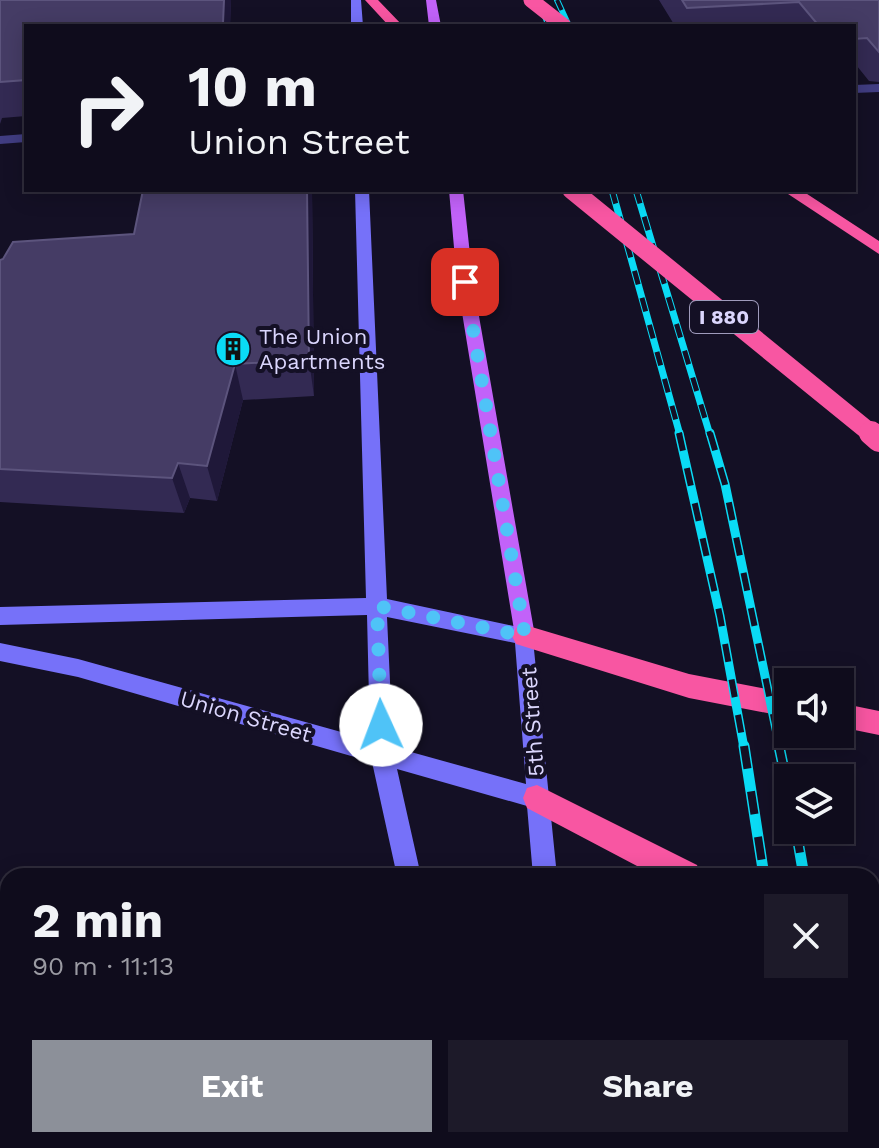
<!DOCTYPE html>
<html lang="en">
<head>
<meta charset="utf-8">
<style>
  body { margin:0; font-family:"Work Sans",sans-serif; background:#1d1a29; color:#f1f3f6; height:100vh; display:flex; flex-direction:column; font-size:30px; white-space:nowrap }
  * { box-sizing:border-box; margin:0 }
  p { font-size:26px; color:#9b9ba3 }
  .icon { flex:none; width:44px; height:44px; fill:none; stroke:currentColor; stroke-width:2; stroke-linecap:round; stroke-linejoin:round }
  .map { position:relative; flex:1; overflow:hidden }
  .side { position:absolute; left:0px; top:868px; width:880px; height:280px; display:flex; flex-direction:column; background:#0f0c1c; border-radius:24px 24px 0 0; box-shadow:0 4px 20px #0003,0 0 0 2px #2f2c3b }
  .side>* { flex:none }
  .banner { position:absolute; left:24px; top:24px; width:832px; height:168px; border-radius:0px; box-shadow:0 4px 20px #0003,0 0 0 2px #2f2c3b; background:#0f0c1c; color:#f1f3f6; overflow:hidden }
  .buttons { position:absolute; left:774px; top:668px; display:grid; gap:16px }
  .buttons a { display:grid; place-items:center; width:80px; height:80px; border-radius:0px; background:#0f0c1c; box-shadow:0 4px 20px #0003,0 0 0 2px #2f2c3b; font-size:40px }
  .pin { position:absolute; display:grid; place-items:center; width:68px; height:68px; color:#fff; margin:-34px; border-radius:16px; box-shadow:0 4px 12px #0006 }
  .me { position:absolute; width:88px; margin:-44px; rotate:358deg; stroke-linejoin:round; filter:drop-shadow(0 0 6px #0008) }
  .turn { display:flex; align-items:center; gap:28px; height:168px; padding:0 32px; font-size:36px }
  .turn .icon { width:104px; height:104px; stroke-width:2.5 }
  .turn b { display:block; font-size:56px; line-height:68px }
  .round { display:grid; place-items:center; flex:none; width:84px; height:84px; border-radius:0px; background:#1d1a29 }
  .summary { display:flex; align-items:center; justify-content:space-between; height:136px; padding:0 32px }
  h1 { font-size:48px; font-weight:700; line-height:60px }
  .cta { display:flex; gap:16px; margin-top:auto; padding:16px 32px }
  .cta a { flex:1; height:92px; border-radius:0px; background:#8c9099; color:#fff; font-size:32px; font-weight:700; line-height:92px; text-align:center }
  .cta a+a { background:#1d1a29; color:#f1f3f6 }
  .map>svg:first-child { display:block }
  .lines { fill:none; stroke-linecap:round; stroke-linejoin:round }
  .lane { fill:#413d82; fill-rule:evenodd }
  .street { fill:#413d82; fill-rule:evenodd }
  .secondary { fill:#7671f9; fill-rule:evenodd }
  .primary { fill:#c262f9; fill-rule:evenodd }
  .highway { fill:#f856a2; fill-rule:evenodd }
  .rail-far3-casing { stroke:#0adbf5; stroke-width:6 }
  .rail-far2-casing { stroke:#0adbf5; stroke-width:7 }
  .rail-far1-casing { stroke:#0adbf5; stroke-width:9 }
  .rail-casing { stroke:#0adbf5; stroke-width:11 }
  .rail-far3 { stroke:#141025; stroke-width:4; stroke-dasharray:11; stroke-linecap:butt }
  .rail-far2 { stroke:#141025; stroke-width:5; stroke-dasharray:14; stroke-linecap:butt }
  .rail-far1 { stroke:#141025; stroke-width:6; stroke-dasharray:18; stroke-linecap:butt }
  .rail { stroke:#141025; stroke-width:8; stroke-dasharray:23; stroke-linecap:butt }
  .highway-bridge-far2 { stroke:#f856a2; stroke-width:15 }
  .highway-bridge-far1 { stroke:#f856a2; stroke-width:19 }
  .highway-bridge { stroke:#f856a2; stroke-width:24 }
  .wall { fill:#332a53 }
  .shaded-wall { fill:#1f1839 }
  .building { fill:#453c65; stroke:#5c547d; stroke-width:2 }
  .route { stroke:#4fc3f7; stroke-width:14; stroke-dasharray:0 25.2 }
  .labels { text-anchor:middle; stroke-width:8; stroke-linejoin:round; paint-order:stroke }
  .shield { fill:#141025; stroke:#9f9bbc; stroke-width:2 }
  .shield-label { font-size:20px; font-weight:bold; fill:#dbd6fd }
  .poi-label { font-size:22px; fill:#dbd6fd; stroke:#141025; text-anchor:start }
  .street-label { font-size:22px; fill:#dbd6fd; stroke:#141025 }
</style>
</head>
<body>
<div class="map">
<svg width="879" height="1148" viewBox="0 0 879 1148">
  <rect width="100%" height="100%" fill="#141025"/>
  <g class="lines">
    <path class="lane" d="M8,1127V1140H37L41,1148H1L0,1134Z"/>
    <path class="street" d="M879,84V92L854,93V85Z
      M26,134V142L0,144V136Z"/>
    <path class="secondary" d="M351,0H361L363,26H351Z
      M355,190H369L387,599L532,630L557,876H533L527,806L397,769L421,876H397L372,762L78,677L0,661V643L78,659L370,740L367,615L0,625V607L366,598ZM387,617L515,643L526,784L393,747Z
      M454,1140H484L486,1148H456Z
      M607,1140H637L641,1148H611Z"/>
    <path class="primary" d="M426,0H436L441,26H429Z
      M449,190H463L473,282L535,636L532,642L525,645L518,642L515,636L457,282Z"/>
    <path class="highway" d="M365,0H378L403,26H389Z
      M782,190H801L879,241V254Z
      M525,625L689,674L788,693V717L689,698L516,644L512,636L516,628Z
      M840,703L879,711V735L840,727Z
      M537,785L697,865L701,876H656L527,808L523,798L527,788Z
      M872,963L879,966V999L872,996Z"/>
    <defs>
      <path id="rail-far3" d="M538,0L549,26
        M557,0L569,26"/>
      <path id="rail-far2" d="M612,190L680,435
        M636,190L710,435"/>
      <path id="rail-far1" d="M679,433L720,616L744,748
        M710,433L725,484L780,748"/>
      <path id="rail" d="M744,746L764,876
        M779,746L788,789
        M796,830L804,876
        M801,1140L802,1148
        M853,1140L855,1148"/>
    </defs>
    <use href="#rail-far3" class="rail-far3-casing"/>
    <use href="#rail-far2" class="rail-far2-casing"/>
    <use href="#rail-far1" class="rail-far1-casing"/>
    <use href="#rail" class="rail-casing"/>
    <use href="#rail-far3" class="rail-far3"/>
    <use href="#rail-far2" class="rail-far2"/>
    <use href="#rail-far1" class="rail-far1"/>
    <use href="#rail" class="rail"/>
    <path class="highway-bridge-far2" d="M531,0L564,26"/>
    <path class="highway-bridge-far1" d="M572,190L873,435"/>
    <path class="highway-bridge" d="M871,433L879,440"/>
  </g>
  <path class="wall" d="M0,0H231L230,26H26V116L2,118L0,124Z
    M659,0H879V82L869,81L857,66H854V26H675Z
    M143,190H312L314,396L243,400L217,501L190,498L184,513L0,502V260L134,234Z"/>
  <path class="shaded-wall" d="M224,0H231L230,26H223Z
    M307,190H312L314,396L309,360Z
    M235,364L243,400L217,501L207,466Z
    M178,463L190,498L184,513L172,478Z"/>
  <path class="building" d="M0,0H224L223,23L212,24L211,26H26V80L0,82Z
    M682,0H879V52L867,38L854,39V26H819L799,2L687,8Z
    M143,190H307L309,360L235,364L207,466L178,463L172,478L0,469V260L3,259L13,242L134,234Z"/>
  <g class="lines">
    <path class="route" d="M381,725L377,606L525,636L465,282"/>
  </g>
  <defs>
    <symbol id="building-disc" viewBox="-11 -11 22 22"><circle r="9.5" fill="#0adbf5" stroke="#141025"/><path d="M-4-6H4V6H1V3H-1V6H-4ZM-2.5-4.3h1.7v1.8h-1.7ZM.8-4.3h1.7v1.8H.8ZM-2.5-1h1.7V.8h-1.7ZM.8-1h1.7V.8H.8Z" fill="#111"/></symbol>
  </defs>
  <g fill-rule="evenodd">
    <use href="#building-disc" x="213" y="329" width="40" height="40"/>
  </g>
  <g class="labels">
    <rect class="shield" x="690" y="301" width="68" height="32" rx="6"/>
    <g class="shield-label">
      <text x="724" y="324">I 880</text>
    </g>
    <g class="poi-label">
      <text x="259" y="344">The Union<tspan x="259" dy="25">Apartments</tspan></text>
    </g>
    <g class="street-label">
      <text transform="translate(246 716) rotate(16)" y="8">Union Street</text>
      <text transform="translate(532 722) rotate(-94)" y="8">5th Street</text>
    </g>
  </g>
</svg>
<div class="buttons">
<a><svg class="icon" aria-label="sound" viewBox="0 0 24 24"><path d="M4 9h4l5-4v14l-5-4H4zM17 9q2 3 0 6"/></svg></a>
<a><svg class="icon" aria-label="layers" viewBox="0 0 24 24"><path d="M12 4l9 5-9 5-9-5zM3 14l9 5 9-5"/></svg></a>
</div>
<div class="pin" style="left:465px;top:282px;background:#d93025"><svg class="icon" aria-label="arrive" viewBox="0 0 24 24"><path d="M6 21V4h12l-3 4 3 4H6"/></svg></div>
<svg class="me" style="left:381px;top:725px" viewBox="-20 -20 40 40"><circle r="19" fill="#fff"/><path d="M0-13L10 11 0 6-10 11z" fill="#4fc3f7"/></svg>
<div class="banner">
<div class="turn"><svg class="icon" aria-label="right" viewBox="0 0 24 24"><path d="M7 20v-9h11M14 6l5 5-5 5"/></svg><div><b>10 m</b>Union Street</div></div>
</div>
<section class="side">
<div class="summary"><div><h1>2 min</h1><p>90 m · 11:13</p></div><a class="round"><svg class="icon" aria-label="close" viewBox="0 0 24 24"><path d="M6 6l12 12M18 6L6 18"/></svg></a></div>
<div class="cta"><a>Exit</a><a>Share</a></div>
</section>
</div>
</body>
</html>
